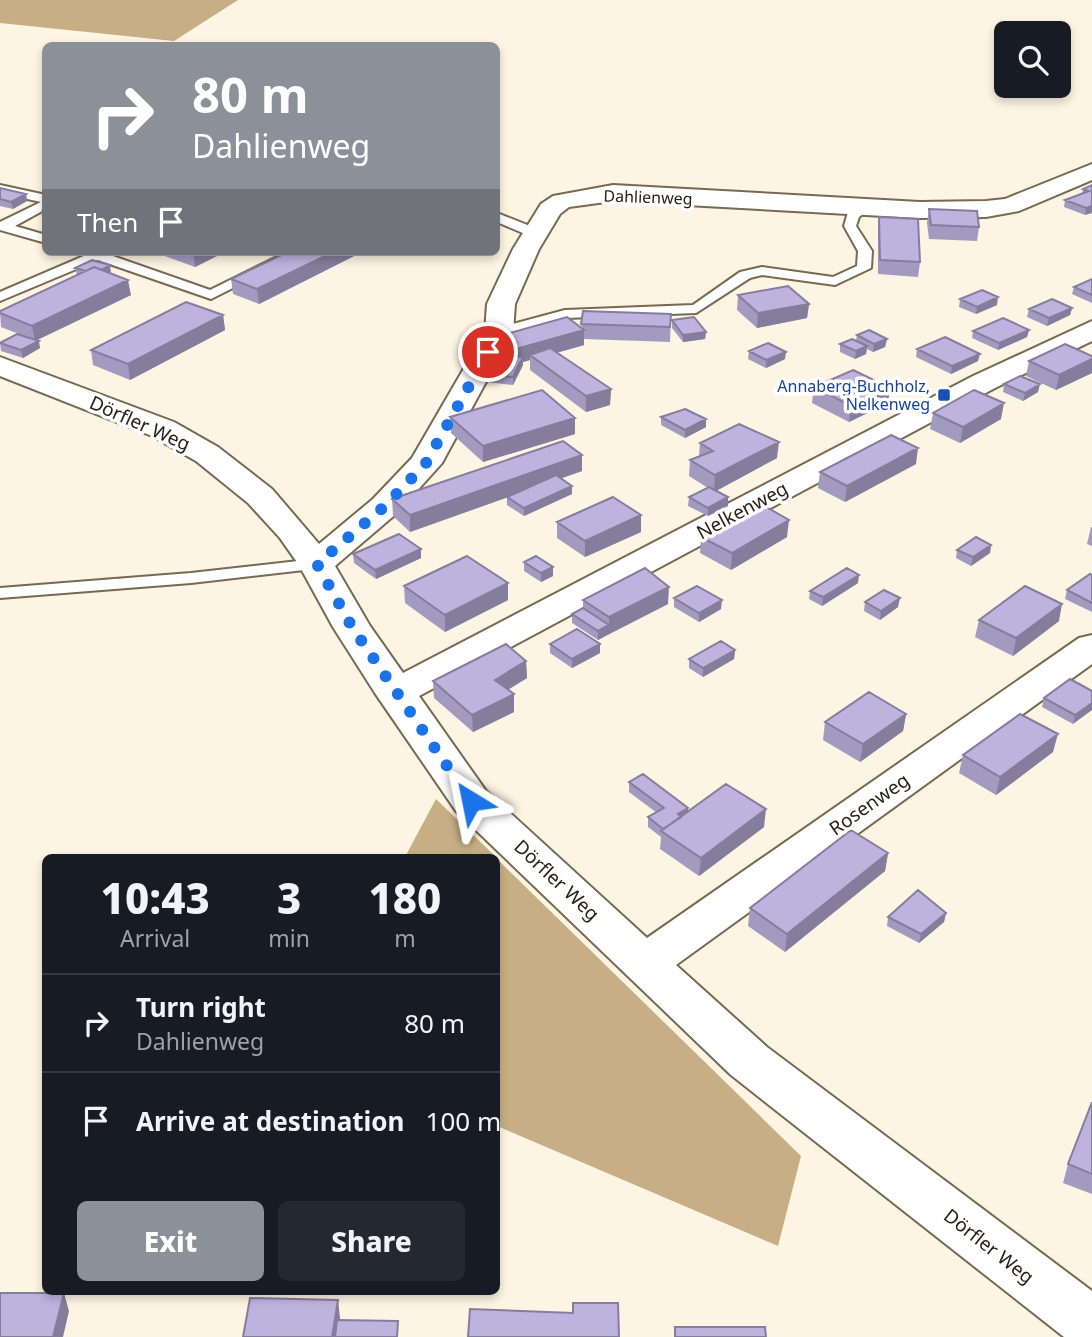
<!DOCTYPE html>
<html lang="en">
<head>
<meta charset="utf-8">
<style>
  body { margin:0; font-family:"Noto Sans",sans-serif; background:#242831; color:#f1f3f6; height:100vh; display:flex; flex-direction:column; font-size:26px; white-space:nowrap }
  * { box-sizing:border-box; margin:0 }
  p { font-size:23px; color:#9ea1a6 }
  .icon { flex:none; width:38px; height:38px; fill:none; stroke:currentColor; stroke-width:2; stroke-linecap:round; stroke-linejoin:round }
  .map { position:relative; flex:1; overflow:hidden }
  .side { position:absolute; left:42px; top:854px; width:458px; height:441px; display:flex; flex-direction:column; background:#171b24; border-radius:10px; box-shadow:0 4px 10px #0003 }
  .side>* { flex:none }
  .guide { position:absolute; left:42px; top:42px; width:458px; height:214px; border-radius:10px; box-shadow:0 4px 10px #0003; background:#8c9099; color:#fff; overflow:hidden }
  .buttons { position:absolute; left:994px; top:21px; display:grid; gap:14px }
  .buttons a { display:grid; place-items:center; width:77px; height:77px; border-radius:10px; background:#171b24; box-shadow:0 4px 10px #0003; font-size:35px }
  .pin { position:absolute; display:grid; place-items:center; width:60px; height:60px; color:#fff; margin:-30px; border:4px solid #fff; border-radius:50%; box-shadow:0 2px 7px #0007 }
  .me { position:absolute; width:77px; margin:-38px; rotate:325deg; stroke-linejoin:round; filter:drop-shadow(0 0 5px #0008) }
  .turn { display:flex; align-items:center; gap:24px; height:147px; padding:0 35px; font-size:32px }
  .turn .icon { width:91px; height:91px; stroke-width:2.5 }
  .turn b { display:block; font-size:49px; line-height:60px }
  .then { display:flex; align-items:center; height:66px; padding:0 35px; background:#0003; gap:14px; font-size:26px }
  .eta { display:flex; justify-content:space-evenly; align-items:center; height:119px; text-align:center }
  .eta b { font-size:42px; font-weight:800; line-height:49px }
  .action { display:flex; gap:14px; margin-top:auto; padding:14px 35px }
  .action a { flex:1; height:80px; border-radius:10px; background:#8c9099; color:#fff; font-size:28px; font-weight:800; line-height:80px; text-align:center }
  .action a+a { background:#242831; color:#f1f3f6 }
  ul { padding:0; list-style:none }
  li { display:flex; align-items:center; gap:21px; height:98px; padding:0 35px; border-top:2px solid #363941 }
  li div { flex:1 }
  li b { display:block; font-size:26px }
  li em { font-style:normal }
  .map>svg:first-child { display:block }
  .forest { fill:#c7ae84 }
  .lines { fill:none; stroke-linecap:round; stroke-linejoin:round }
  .lane-casing { stroke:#786950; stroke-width:4 }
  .street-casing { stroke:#786950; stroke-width:4 }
  .lane { fill:#fff; fill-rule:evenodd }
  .street { fill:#fff; fill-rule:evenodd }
  .wall { fill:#a39ac0 }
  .shaded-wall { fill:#857d9c }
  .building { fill:#beb3df; stroke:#857d9c; stroke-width:2 }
  .route { stroke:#1a73e8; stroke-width:12; stroke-dasharray:0 21.6 }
  .transit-dot { fill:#1a4fb4; stroke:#fff; stroke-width:2.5 }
  .labels { text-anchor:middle; stroke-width:7; stroke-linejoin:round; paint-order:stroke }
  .far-street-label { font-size:16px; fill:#282117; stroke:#fff }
  .far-transit-label { font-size:16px; fill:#164399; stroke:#fff; text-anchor:end }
  .street-label { font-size:19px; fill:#282117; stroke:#fff }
</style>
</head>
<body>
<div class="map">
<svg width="1092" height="1337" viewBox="0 0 1092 1337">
  <rect width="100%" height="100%" fill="#fef4e3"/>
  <path class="forest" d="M0,0H238L174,41L0,23Z
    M436,799L496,857H405Z
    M497,859L801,1156L778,1246L497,1126Z"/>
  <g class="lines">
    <defs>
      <path id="lane" d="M0,185L46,195V209L15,226L46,235V243L0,230V222L41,202L0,193Z
        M866,203L872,207L859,217L856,226L872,251L871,268L835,285L762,275L750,278L696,313L566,318L499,336L492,332L494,329L565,310L693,305L740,272L762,267L833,277L857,266L858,251L844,226L848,212Z
        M497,213L540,230L542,233L535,237L530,236L497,222Z
        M82,252H112L110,255L210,290L287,252H304L211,299L98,260L0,301V292L86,255Z
        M316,559L322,560L325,564L322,568L191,583L0,598V588L191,573Z"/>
      <path id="street" d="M1092,164V180L1019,211L986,217L920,218L613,201L569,207L560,214L539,249L515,304L513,332L442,463L397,513L335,566L370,626L403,673L973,376L1092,321V341L995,388L419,696L486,791L647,938L1079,638L1092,635V664L676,965L767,1047L1092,1291V1337H1064L731,1075L456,811L375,693L333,627L299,565L280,538L248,503L196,461L152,436L0,376V357L174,422L218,447L272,489L319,544L373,499L412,458L485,332L487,304L513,249L541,204L553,196L613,185L920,202L986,201L1005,199Z"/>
    </defs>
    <use href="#lane" class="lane-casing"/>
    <use href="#street" class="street-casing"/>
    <use href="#lane" class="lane"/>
    <use href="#street" class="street"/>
  </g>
  <path class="wall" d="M1092,185L1085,215L1064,207L1065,200L1082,194L1083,189Z
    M0,188L26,194L27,201L13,209L0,206Z
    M46,208V232H44L41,210Z
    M929,209L979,227L977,241L929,239L927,223Z
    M879,217L920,262L918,277L878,274V231Z
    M162,252H225L195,267L162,255Z
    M362,252L259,304L233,294L231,279Z
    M110,265V273L131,295L37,340L40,348L23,358L1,351L0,343L19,334L1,327L0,311L77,275L75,268Z
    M1092,279V303L1072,294L1074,287Z
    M738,295L809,304L807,318L757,328L737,310Z
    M960,299L997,305L976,314L959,307Z
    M1072,308L1070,315L1047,326L1027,317L1029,309Z
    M583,311L671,314L670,342L584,339V345L556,353L611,389L610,405L586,412L530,370V360L523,362V365L513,385L487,382V374L506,356L500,351L499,336L581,328Z
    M223,315L225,330L130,380L93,365L91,350Z
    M672,320L706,332L705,339L683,342L672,328Z
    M1029,330L1027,337L998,350L972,338L973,331Z
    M857,335L887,339L885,347L873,352L867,349L866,354L855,359L840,352V344L856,341Z
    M917,349L978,361L951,374L916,357Z
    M749,351L785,359L766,368L748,359Z
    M1029,361L1092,373L1056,390L1026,376Z
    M1004,384L1038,392L1023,401L1003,392Z
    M814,387L890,388L888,403L849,422L812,403Z
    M933,413L1001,419L960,443L930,429Z
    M450,417L575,418V434L483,462L451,433Z
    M661,417L706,427L685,438L661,425Z
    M700,443L777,458L716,491L728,497V506L708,516L688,506L689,497L708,488L689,476L690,460L699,456Z
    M582,455V471L561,478L572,486V494L524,516L507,505V497L410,532L393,516L392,499Z
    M916,464L845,502L818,488L820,472Z
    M557,522L641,532L585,557L557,538Z
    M1091,527H1092V546L1087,544Z
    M701,537H787L731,570L700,553Z
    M991,545L990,553L971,566L956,558L957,550Z
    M353,554L421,558L376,579L354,563Z
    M524,562L553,576L541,582L524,571Z
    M1092,575V612L1065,599L1067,590Z
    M508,583V600L445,632L405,603L404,586Z
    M858,583L822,606L809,599L810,591Z
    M674,598L721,609L699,622L674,607Z
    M583,600L668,604L598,640L572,623V614L583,608Z
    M865,602L898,607L880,620L864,611Z
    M979,620L1059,621L1013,656L975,637Z
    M550,644H600V653L572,668L550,653Z
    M735,650L734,659L703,677L689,668V659Z
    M526,661L527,678L508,690L514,694V712L473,732L434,698L433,681Z
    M1092,691L1073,724L1042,707L1044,698Z
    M906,714L903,731L860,762L823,740L825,722Z
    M1053,752L996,795L959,773L963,755Z
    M629,782L688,808V812L764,827L699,876L660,849L661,837L648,827V817L657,813L629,792Z
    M888,853L885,871L785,952L748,926L750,908Z
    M946,913L944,922L919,943L887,926L888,917Z
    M1092,1102V1194L1063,1183L1068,1164Z"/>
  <path class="shaded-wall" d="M26,194L27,201L13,209L11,202Z
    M1092,206V213L1085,215L1086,208Z
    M193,252H225L195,267Z
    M333,252H362L259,304L257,289Z
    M110,265L111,273L95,281L94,274Z
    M128,280L131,295L35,341L32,326Z
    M998,297L997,305L976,314L977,307Z
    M809,304L807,318L757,328L758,313Z
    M1072,308L1070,315L1047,326L1049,318Z
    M223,315L225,330L130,380L128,364Z
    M584,330V345L535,359L530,355V360L523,362V365L513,385V377L516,364V349Z
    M1029,330L1027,337L998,350L999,343Z
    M706,332L705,339L683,342V335Z
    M887,339L885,347L873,352L874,344Z
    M39,341L40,348L23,358L21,350Z
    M867,346L866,354L855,359L856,351Z
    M786,352L785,359L766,368V360Z
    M980,354L978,361L951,374L952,366Z
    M1092,359V373L1056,390L1059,375Z
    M1040,384L1038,392L1023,401L1025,393Z
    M890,388L888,403L849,422L851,406Z
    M611,389L610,405L586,412V396Z
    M1004,403L1001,419L960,443L963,427Z
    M575,418V434L483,462V446Z
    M706,419V427L685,438V430Z
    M779,442L777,458L714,492L715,475Z
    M918,448L916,464L845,502L847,486Z
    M582,455V471L410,532V515Z
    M572,486V494L524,516V508Z
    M728,497V506L708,516V508Z
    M641,515V532L585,557V541Z
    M789,520L787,537L731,570L732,553Z
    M991,545L990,553L971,566L973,557Z
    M421,549V558L376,579L375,570Z
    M553,567V576L541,582V573Z
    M859,575L858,583L822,606L823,597Z
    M508,583V600L445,632V615Z
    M669,587L668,604L609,634V617Z
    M900,598L898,607L880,620L881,611Z
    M722,600L721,609L699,622V613Z
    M1062,604L1059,621L1013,656L1016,638Z
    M609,625V634L598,640V631Z
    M600,644V653L572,668V659Z
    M735,650L734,659L703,677V668Z
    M526,661L527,678L495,697V680Z
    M514,694V712L473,732L472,715Z
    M1092,703V710L1073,724L1075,715Z
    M906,714L903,731L860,762L863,744Z
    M1058,734L1053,752L996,795L1000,777Z
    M688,808V817L663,829L678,814Z
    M766,809L764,827L699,876L701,858Z
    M888,853L885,871L785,952L787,934Z
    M946,913L944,922L919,943L921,934Z
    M64,1293L69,1311L63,1337H53Z
    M338,1300L340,1318L337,1337H332Z"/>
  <path class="building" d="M1092,185V206L1086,208L1065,200L1089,191L1083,189Z
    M0,188L26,194L11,202L0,199Z
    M929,209L977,211L979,227L931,225Z
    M879,217L918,219L920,262L880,260Z
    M288,252H333L257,289L231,279Z
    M92,260L110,265L101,270L94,267L86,271L75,268Z
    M94,267L128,280L32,326L0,313V311Z
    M1092,279V295L1074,287Z
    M788,286L809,304L758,313L738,295Z
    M982,290L998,297L977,307L960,299Z
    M1052,299L1072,308L1049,318L1029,309Z
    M186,302L223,315L128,364L91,350Z
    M583,311L671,314L670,327L581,324Z
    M567,317L584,330L516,349L499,336Z
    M694,317L706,332L683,335L672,320Z
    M1003,318L1029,330L999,343L973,331Z
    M869,330L887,339L874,344L857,335Z
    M17,334L39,341L21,350L0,343Z
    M945,337L980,354L952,366L917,349Z
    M852,339L867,346L856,351L840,344Z
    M768,343L786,352L766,360L749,351Z
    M1065,344L1092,356V359L1059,375L1029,361Z
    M550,348L611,389L586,396L530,355Z
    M496,355L523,357L513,377L487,374Z
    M853,370L890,388L851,406L814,387Z
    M1020,376L1040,384L1025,393L1004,384Z
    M542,390L575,418L483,446L450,417Z
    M974,390L1004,403L963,427L933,413Z
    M685,409L706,419L685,430L661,417Z
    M739,424L779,442L715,475L690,460L713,451L700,443Z
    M891,435L918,448L847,486L820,472Z
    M563,441L582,455L410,515L392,499Z
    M556,475L572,486L524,508L507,497Z
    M709,487L728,497L708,508L689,497Z
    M613,497L641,515L585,541L557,522Z
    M761,504L789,520L732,553L701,537Z
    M399,534L421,549L375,570L353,554Z
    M976,537L991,545L973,557L957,550Z
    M467,556L508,583L445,615L404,586Z
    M536,556L553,567L541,573L524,562Z
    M645,568L669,587L609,617L583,600Z
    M847,568L859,575L823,597L810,591Z
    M1090,574L1092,575V603L1067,590Z
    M697,586L722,600L699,613L674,598Z
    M1025,586L1062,604L1016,638L979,620Z
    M884,590L900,598L881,611L865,602Z
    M583,608L609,625L598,631L572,614Z
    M577,629L600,644L572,659L550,644Z
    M721,641L735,650L703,668L689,659Z
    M506,644L526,661L495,680L514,694L472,715L433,681Z
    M1070,679L1092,691V703L1075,715L1044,698Z
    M869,692L906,714L863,744L825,722Z
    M1020,714L1058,734L1000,777L963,755Z
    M643,774L688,808L678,814L681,817L663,829L648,817L664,808L629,782Z
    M726,784L766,809L701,858L661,831Z
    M851,830L888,853L787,934L750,908Z
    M918,890L946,913L921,934L888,917Z
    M1092,1102V1174L1068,1164Z
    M0,1293H64L53,1337H0Z
    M250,1298L338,1300L332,1337H243Z
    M573,1303H618L619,1337H468L470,1309L573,1313Z
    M337,1320L398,1321L397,1337H335Z
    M675,1327H765L766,1337H675Z"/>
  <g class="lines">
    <path class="route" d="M471,801L352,627L317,564L385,506L426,463L488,352"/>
  </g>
  <rect class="transit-dot" x="937" y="388" width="14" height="14" rx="3.5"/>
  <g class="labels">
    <g class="far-street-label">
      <text transform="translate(648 197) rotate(2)" y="6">Dahlienweg</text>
    </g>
    <g class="far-transit-label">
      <text x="930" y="392">Annaberg-Buchholz,<tspan x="930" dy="18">Nelkenweg</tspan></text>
    </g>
    <g class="street-label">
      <text transform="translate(140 423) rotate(24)" y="7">Dörfler Weg</text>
      <text transform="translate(742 510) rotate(-28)" y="7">Nelkenweg</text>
      <text transform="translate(869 804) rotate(-35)" y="7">Rosenweg</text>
      <text transform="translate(557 880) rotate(43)" y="7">Dörfler Weg</text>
      <text transform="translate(989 1246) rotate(38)" y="7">Dörfler Weg</text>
    </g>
  </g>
</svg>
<div class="buttons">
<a><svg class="icon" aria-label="search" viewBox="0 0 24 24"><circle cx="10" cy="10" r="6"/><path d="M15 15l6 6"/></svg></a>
</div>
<div class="pin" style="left:488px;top:352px;background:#d93025"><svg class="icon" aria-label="arrive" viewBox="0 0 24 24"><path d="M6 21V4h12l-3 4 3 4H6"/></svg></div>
<svg class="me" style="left:471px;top:801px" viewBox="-20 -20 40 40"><path d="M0-17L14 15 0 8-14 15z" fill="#1a73e8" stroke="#fff" stroke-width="4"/></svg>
<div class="guide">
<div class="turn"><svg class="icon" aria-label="right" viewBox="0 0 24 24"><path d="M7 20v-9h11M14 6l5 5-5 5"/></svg><div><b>80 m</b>Dahlienweg</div></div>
<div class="then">Then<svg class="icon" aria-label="arrive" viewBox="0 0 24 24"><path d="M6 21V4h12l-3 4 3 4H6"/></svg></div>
</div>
<section class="side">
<div class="eta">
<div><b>10:43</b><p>Arrival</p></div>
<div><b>3</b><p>min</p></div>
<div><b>180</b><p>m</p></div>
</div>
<ul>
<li><svg class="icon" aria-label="right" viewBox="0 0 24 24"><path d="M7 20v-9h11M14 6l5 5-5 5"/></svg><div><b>Turn right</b><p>Dahlienweg</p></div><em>80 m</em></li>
<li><svg class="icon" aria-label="arrive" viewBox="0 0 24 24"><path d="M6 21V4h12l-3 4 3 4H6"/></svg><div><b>Arrive at destination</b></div><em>100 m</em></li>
</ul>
<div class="action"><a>Exit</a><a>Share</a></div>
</section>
</div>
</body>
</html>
